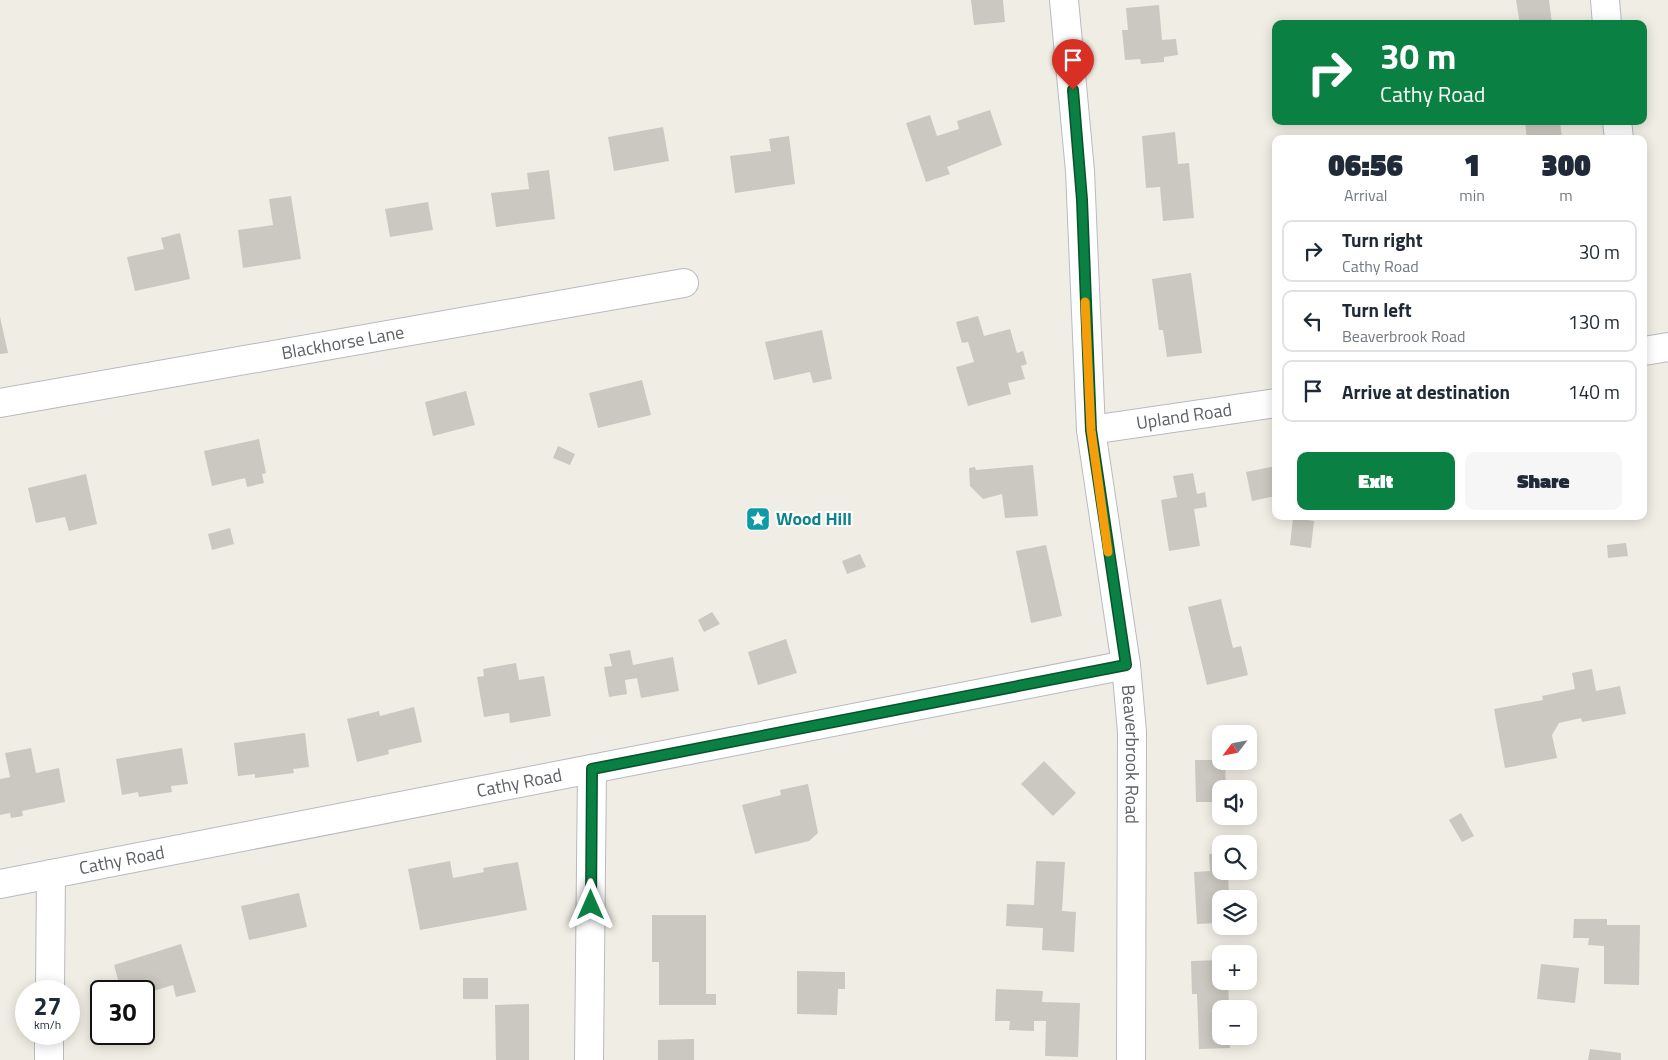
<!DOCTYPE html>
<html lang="en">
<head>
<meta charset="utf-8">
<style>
  body { margin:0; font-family:"Titillium Web",sans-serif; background:#f6f6f7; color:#1f2937; height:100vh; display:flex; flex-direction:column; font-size:19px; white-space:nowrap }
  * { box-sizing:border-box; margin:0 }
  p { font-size:16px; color:#747a83 }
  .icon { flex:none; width:28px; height:28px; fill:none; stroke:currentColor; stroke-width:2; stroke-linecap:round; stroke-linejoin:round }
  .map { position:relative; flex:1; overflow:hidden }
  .details { position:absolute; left:1272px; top:135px; width:375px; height:385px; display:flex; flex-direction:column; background:#fff; border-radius:10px; box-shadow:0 2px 12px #0003 }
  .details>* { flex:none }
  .guide { position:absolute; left:1272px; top:20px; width:375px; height:105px; border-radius:10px; box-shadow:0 2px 12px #0003; background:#0b8043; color:#fff; overflow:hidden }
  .needle { width:32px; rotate:238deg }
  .tools { position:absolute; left:1212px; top:725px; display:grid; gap:10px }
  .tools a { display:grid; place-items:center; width:45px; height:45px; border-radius:10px; background:#fff; box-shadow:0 2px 12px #0003; font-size:25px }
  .speed { position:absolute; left:15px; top:980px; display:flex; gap:10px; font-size:25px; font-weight:700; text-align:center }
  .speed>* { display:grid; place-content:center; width:65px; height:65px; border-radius:50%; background:#fff; box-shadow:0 2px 12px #0003; line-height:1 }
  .speed small { font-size:12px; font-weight:400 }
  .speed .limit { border:2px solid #111; border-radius:8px; background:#fff; color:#111 }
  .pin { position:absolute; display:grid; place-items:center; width:42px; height:42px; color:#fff; margin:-51px -21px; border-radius:50% 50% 50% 0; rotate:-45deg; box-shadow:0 0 5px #0007 }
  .pin .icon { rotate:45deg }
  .me { position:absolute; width:55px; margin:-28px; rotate:0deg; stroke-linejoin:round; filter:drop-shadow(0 0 4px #0008) }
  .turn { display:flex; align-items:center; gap:18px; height:105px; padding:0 25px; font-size:22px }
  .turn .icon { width:65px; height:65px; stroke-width:2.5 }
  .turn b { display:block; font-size:35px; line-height:42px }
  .eta { display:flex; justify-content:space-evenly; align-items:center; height:85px; text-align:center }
  .eta b { font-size:30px; font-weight:800; line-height:35px }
  .action { display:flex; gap:10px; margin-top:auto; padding:10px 25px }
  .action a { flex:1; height:58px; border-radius:10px; background:#0b8043; color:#fff; font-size:20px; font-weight:800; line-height:58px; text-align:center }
  .action a+a { background:#f6f6f7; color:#1f2937 }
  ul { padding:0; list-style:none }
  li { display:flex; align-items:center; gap:15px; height:62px; margin:0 10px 8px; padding:0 15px; border:2px solid #e0e1e3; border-radius:10px }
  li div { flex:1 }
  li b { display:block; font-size:19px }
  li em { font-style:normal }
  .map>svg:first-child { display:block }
  .building { fill:#cbc8c1 }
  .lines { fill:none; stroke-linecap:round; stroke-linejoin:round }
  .street-casing { stroke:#b7babf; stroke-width:30 }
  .secondary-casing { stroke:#b8bcc1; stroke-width:30 }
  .street { stroke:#fff; stroke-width:28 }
  .secondary { stroke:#fff; stroke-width:28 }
  .route-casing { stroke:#07532c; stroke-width:12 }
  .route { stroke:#0b8043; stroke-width:9 }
  .slow { stroke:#f59e0b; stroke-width:9 }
  .labels { text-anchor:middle; stroke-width:4; stroke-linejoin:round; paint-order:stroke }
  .street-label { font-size:18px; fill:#5c6166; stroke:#fff }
  .culture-label { font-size:18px; font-weight:bold; fill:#0d838f; stroke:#fff; text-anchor:start }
</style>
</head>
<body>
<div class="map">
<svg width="1668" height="1060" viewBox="0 0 1668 1060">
  <rect width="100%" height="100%" fill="#f0ede4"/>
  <path class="building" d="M971,0H1003L1005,22L974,25Z
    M1516,0H1549L1552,24H1520Z
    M1159,5L1162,40L1176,39L1178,55L1164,57V62L1141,64L1140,59L1125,60L1122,30H1128L1126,8Z
    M990,110L1002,145L947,167L950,174L926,182L906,123L930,115L937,136L959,129L957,121Z
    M1525,121H1560L1562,139H1527Z
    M663,127L669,161L614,171L608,137Z
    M1175,132L1178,164L1189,163L1194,218L1163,221L1160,187L1146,188L1142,136Z
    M789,136L795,184L735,193L730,156L771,151L769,139Z
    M549,170L555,219L496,227L491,193L529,189L527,173Z
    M291,196L301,259L243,268L238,230L273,225L269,199Z
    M428,202L433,230L390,237L385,209Z
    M180,233L190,279L135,291L127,257L164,249L161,238Z
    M1191,273L1202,353L1167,357L1163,330H1159L1152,279Z
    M978,316L984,336L1010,329L1017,353L1023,351L1027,364L1021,366L1025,379L1008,383L1011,394L968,406L956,367L974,362L968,342L962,343L956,322Z
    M0,317L8,353L0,354Z
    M822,330L832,379L813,383L810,372L774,380L765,342Z
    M642,380L651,415L598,428L589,393Z
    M466,391L475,425L433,436L425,402Z
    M259,439L266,473L262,474L264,483L247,487L245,478L212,486L204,451Z
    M558,446L575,454L570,465L553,458Z
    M1033,465L1038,516L1005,518L1002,494L983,499L970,486L969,468L975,467L976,470Z
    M1276,466V496L1252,501L1246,472Z
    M1193,473L1197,494L1205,492L1207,507L1194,509L1200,546L1169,551L1161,500L1177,497L1173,476Z
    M86,474L97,524L69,531L65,517L36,523L28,488Z
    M1293,518L1314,521L1311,548L1290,545Z
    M230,528L234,544L212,550L208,534Z
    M1626,543L1628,556L1608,558L1607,545Z
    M1046,545L1062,616L1031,623L1016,551Z
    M860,554L866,567L847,574L842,561Z
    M1221,599L1233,648L1241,646L1248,675L1207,685L1188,607Z
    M712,612L720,624L704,632L698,620Z
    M786,639L797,673L758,685L748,652Z
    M630,650L633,665L673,657L679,691L641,698L637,678L625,680L627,694L609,697L604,667L612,666L609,654Z
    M516,663L519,680L544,676L551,716L510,723L509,713L484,717L477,677L484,676L483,669Z
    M1592,669L1596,691L1620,686L1626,714L1582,722L1581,718L1559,723L1552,735L1557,758L1505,768L1494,709L1543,700L1542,696L1575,689L1572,673Z
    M414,707L422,742L388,750L389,754L357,762L347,719L379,711L380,716Z
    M305,733L309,767L293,769L294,773L255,778V774L238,776L234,743Z
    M1214,737H1221V761H1225L1226,789H1221V802H1196L1195,760H1215Z
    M31,748L36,773L59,768L65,802L22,811L23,816L11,818L10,813L0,815V779L10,777L5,753Z
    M182,748L188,784L171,786L172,792L139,797L138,792L122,795L116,759Z
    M1044,761L1076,793L1053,816L1021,784Z
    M808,784L818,833L809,841L755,854L742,805L781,795L780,790Z
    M1461,813L1474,836L1462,842L1449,820Z
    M1221,853V871H1228L1229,899H1221V923L1197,924L1194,872L1210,871L1209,854Z
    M450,861L453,878L484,872L483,868L518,862L527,910L420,930L408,869Z
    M1036,861L1065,862L1062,911L1076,912L1074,952L1042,950L1043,928L1006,926L1007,904L1034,905Z
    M299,893L307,927L249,940L241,906Z
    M652,915H706V994H716V1005H659V962H652Z
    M1574,919H1607V925H1640L1639,985L1604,984V946L1588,945L1589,938H1573Z
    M181,944L196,992L176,997L173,985L144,994V991H121L114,965Z
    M1221,960V981H1228L1229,1009H1221V1036H1229L1230,1048L1199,1049L1197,994H1192L1191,961Z
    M1541,964L1579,968L1575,1003L1537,999Z
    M797,971L845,972V989H838L837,1015L797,1014Z
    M463,978H488V999H463Z
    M996,989L1043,991L1042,1002L1080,1003L1078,1057L1045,1056L1046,1021H1034V1031L1009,1030L1010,1021H995Z
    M529,1004V1060H496L495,1005Z
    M694,1039V1060H658V1040Z
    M1590,1049L1621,1053V1060H1588Z"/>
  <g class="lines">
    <defs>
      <g id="street">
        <path d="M1605,0L1607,24"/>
        <path d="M1617,121L1619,139"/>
        <path d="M1644,351L1668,347"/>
        <path id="s1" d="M0,403L684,283"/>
        <path id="s2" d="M1091,430L1276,403"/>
        <path id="s3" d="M0,884L1126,665"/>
        <path d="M50,991L51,874"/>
        <path d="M49,1060V1034"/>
        <path d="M589,1060L592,769"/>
      </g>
      <g id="secondary">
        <path id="s4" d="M1064,0L1080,171L1091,430L1126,665L1132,732L1131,1060"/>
      </g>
    </defs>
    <use href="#street" class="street-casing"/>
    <use href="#secondary" class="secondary-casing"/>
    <use href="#street" class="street"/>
    <use href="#secondary" class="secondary"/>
  </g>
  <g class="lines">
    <defs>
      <path id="route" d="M591,905L592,769L1126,665L1091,430L1082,200L1073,90"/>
    </defs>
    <use href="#route" class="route-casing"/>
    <use href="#route" class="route"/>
    <path class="slow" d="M1085,302L1091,430L1108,552"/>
  </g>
  <defs>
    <symbol id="sight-square" viewBox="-11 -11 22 22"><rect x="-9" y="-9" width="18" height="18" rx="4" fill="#0f9aa8" stroke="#fff"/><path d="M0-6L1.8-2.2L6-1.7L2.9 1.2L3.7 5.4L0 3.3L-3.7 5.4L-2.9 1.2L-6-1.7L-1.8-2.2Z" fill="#fff"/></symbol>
  </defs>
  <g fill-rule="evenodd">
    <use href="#sight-square" x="744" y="505" width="28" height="28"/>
  </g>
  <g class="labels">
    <g class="street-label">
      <text dy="6" stroke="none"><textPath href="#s1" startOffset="348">Blackhorse Lane</textPath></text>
      <text dy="6" stroke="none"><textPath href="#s2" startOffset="94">Upland Road</textPath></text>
      <text dy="6" stroke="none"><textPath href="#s4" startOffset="758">Beaverbrook Road</textPath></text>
      <text dy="6" stroke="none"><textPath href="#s3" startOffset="529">Cathy Road</textPath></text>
      <text dy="6" stroke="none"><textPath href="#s3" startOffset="124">Cathy Road</textPath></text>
    </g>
    <g class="culture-label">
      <text x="776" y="525">Wood Hill</text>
    </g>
  </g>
</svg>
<div class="tools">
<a><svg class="needle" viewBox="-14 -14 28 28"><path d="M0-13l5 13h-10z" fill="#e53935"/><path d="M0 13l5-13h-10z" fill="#747a83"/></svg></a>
<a><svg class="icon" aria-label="sound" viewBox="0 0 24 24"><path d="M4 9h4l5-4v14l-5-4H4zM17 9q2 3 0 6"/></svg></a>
<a><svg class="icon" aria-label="search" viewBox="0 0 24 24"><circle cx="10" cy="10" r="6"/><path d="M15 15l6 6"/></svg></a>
<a><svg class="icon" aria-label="layers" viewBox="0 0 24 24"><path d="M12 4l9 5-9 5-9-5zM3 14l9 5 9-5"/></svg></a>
<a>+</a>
<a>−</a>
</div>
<div class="speed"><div>27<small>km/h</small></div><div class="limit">30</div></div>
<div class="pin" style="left:1073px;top:90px;background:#d93025"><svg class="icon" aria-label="arrive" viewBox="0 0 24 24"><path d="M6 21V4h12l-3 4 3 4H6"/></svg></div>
<svg class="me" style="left:591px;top:905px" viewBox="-20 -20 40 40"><path d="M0-17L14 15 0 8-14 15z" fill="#0b8043" stroke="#fff" stroke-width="4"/></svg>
<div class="guide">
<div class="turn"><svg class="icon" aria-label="right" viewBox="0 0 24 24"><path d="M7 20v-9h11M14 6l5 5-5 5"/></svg><div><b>30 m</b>Cathy Road</div></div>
</div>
<section class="details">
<div class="eta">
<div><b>06:56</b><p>Arrival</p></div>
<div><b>1</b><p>min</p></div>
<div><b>300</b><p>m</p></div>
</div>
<ul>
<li><svg class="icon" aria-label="right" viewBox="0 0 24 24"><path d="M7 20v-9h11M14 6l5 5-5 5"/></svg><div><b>Turn right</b><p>Cathy Road</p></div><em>30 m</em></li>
<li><svg class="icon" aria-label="left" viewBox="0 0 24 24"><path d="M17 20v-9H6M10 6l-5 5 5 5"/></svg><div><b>Turn left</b><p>Beaverbrook Road</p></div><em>130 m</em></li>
<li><svg class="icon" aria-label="arrive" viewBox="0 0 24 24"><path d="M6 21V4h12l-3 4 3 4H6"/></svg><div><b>Arrive at destination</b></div><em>140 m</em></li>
</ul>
<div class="action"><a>Exit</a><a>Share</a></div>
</section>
</div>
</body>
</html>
